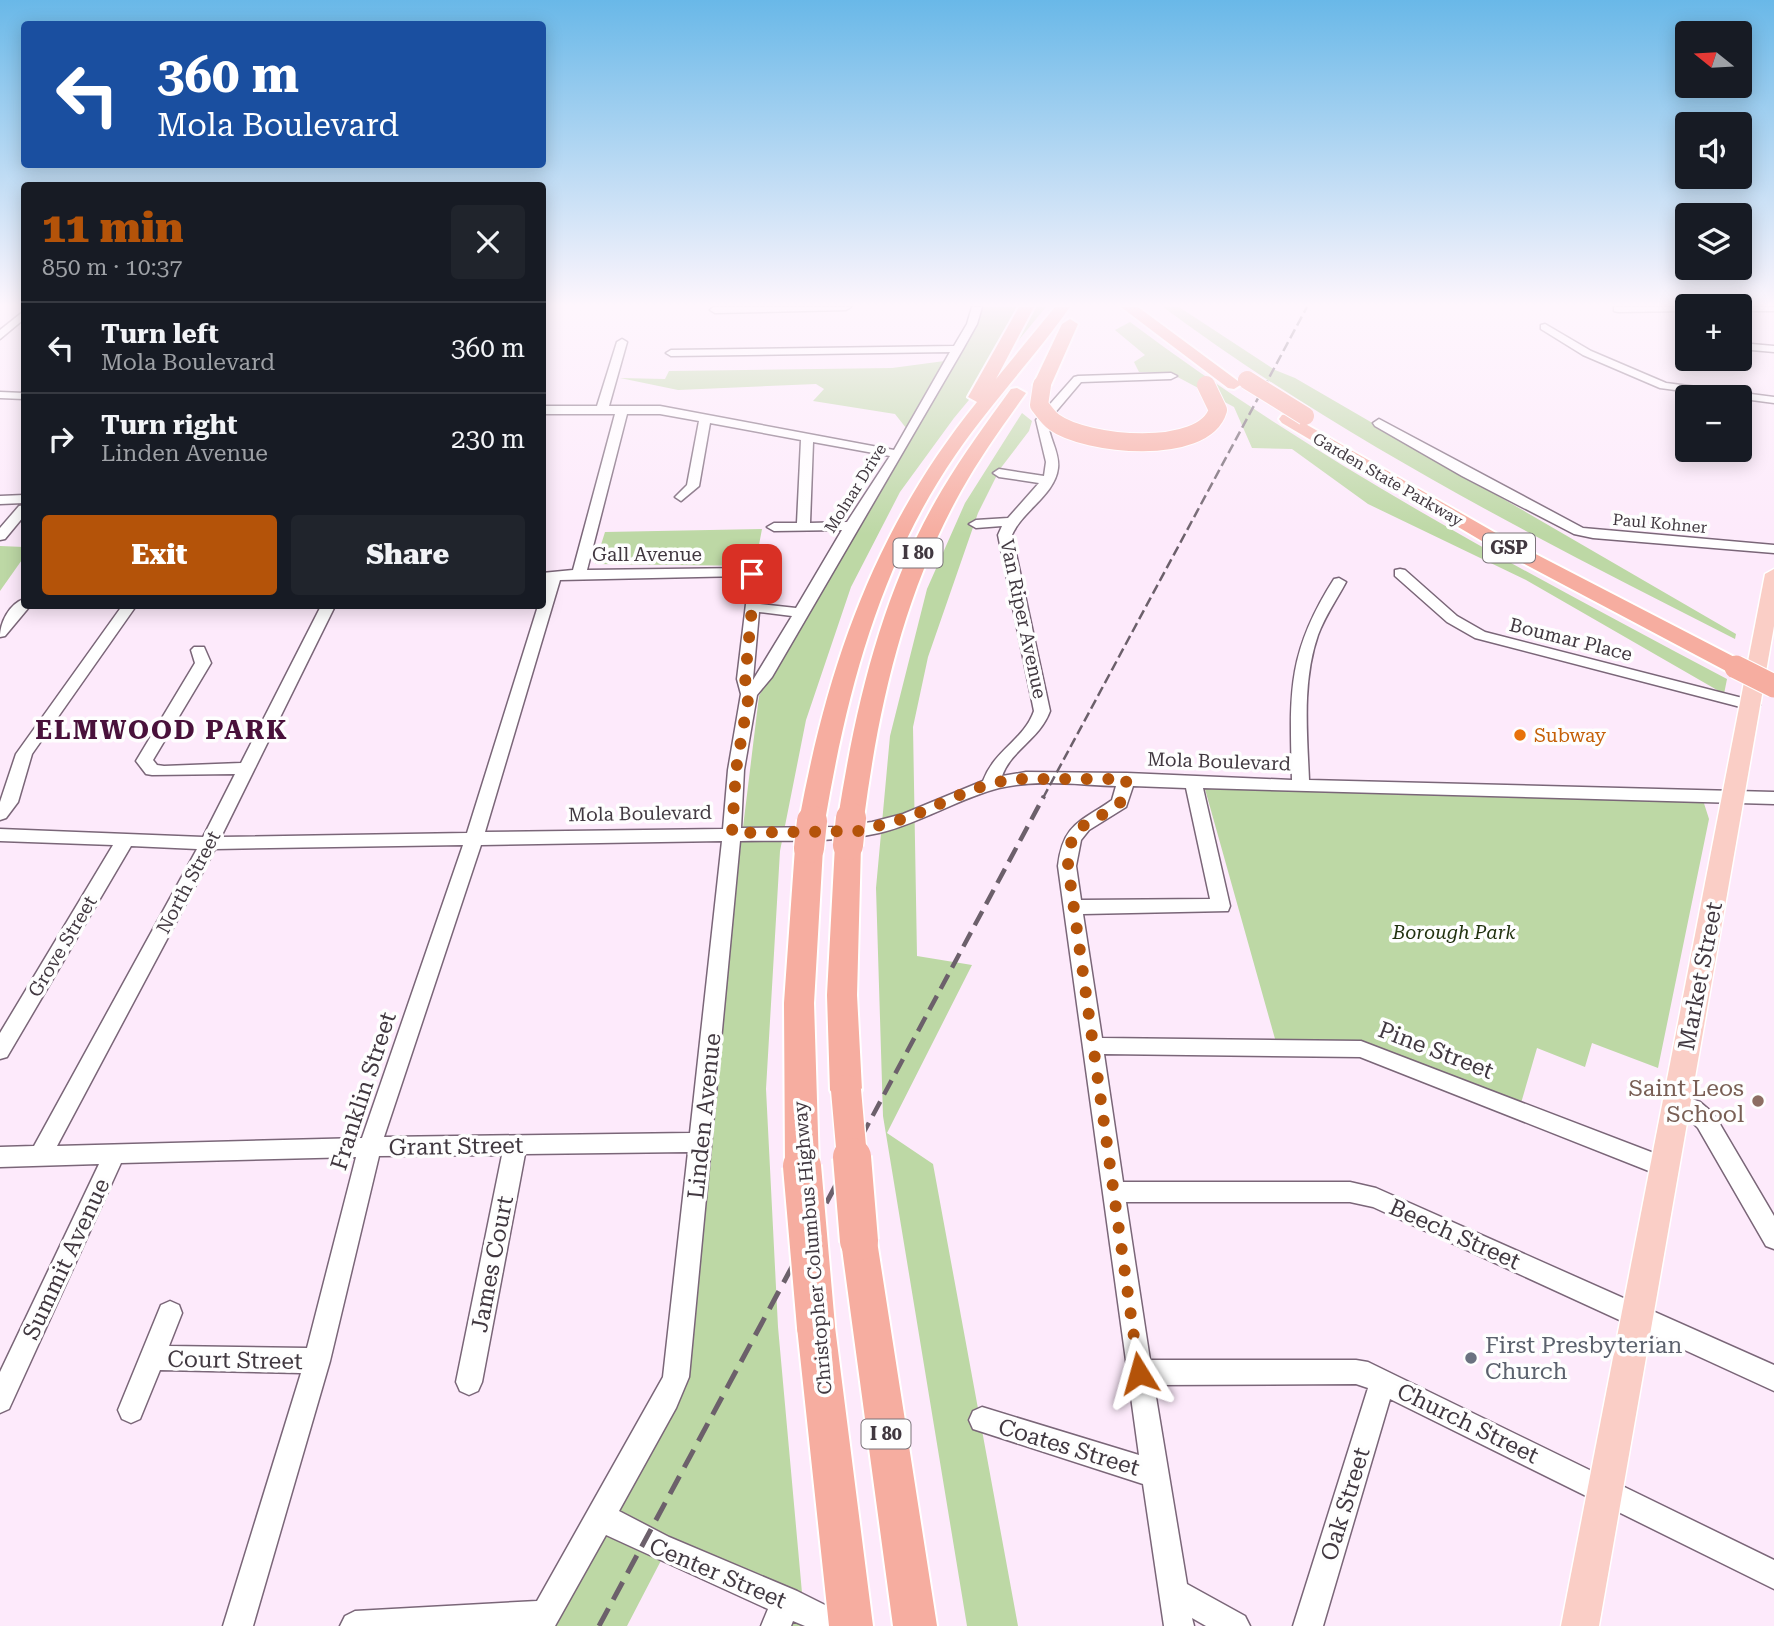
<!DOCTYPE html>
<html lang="en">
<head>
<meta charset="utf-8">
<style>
  body { margin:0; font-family:"Roboto Serif",serif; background:#20242c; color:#f1f3f6; height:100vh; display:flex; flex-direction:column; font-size:26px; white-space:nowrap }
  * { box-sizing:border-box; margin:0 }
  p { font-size:23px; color:#9ea1a6 }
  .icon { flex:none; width:38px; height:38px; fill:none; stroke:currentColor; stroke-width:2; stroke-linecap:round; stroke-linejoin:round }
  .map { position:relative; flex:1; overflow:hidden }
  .drawer { position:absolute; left:21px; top:182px; width:525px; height:427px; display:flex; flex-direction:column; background:#171b24; border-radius:7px; box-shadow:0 4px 18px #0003 }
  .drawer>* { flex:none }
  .banner { position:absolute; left:21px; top:21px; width:525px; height:147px; border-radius:7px; box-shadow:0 4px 18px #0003; background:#1a4fa0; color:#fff; overflow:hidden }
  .needle { width:46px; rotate:288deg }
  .tools { position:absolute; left:1675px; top:21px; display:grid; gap:14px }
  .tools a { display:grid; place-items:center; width:77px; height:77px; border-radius:7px; background:#171b24; box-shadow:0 4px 18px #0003; font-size:35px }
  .pin { position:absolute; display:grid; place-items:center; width:60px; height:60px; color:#fff; margin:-30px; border-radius:14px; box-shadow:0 4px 10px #0006 }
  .me { position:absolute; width:77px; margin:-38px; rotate:352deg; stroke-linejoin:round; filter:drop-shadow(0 0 5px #0008) }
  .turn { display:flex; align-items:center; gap:24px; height:147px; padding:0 21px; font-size:32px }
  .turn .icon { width:91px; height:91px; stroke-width:2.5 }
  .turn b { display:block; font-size:49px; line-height:60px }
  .round { display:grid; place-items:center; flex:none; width:74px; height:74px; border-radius:7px; background:#20242c }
  .summary { display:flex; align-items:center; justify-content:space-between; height:119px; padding:0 21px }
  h1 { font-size:42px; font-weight:800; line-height:52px; color:#b45309 }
  .button { display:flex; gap:14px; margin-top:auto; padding:14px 21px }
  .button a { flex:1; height:80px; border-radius:7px; background:#b45309; color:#fff; font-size:28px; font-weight:800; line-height:80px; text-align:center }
  .button a+a { background:#20242c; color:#f1f3f6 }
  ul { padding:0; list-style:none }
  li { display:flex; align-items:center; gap:21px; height:91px; padding:0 21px; border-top:2px solid #363941 }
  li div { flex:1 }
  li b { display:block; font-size:26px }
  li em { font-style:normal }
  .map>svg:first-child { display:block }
  .green { fill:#bdd8a5 }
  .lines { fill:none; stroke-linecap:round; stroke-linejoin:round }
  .minor-casing { stroke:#7a6678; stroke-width:3 }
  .major-casing { stroke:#fff; stroke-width:3 }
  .highway-casing { stroke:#fff; stroke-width:4 }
  .minor { fill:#fff; fill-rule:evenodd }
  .major { fill:#facec6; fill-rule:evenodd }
  .highway { fill:#f6ada0; fill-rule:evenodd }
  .rail-far2 { stroke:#6c606b; stroke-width:2.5; stroke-dasharray:10 4.5; stroke-linecap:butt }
  .rail-far1 { stroke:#6c606b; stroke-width:4.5; stroke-dasharray:16 8; stroke-linecap:butt }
  .rail { stroke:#6c606b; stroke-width:5; stroke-dasharray:20 10; stroke-linecap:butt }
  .highway-bridge-far3-casing { stroke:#fff; stroke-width:20; stroke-linecap:butt }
  .highway-bridge-far2-casing { stroke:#fff; stroke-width:25; stroke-linecap:butt }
  .highway-bridge-far1-casing { stroke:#fff; stroke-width:33; stroke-linecap:butt }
  .highway-bridge-casing { stroke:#fff; stroke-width:42; stroke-linecap:butt }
  .highway-bridge-far3 { stroke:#f6ada0; stroke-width:18 }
  .highway-bridge-far2 { stroke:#f6ada0; stroke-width:23 }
  .highway-bridge-far1 { stroke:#f6ada0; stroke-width:30 }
  .highway-bridge { stroke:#f6ada0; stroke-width:38 }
  .route { stroke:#b45309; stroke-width:12; stroke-dasharray:0 21.6 }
  .food-dot { fill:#e8710a; stroke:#fefefe; stroke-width:2.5 }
  .education-dot { fill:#8d6e63; stroke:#fefefe; stroke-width:2.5 }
  .worship-dot { fill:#6b7280; stroke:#fefefe; stroke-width:2.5 }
  .labels { text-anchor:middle; stroke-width:7; stroke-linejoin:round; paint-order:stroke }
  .far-street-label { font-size:16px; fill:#413840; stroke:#fefefe }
  .shield { fill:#fefefe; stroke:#7a7379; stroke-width:2 }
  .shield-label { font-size:18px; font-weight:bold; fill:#413840 }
  .street-label { font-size:19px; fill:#413840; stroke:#fefefe }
  .food-label { font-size:19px; fill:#c56008; stroke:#fefefe; text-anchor:start }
  .park-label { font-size:19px; font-style:italic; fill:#223210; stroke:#fefefe }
  .near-street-label { font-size:23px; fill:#413840; stroke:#fefefe }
  .near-education-label { font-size:23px; fill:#785e54; stroke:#fefefe; text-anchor:end }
  .near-worship-label { font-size:23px; fill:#5b616d; stroke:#fefefe; text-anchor:start }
  .district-label { font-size:26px; font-weight:bold; letter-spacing:2px; fill:#49113b; stroke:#fefefe }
</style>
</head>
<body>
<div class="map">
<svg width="1774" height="1626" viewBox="0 0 1774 1626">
  <rect width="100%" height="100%" fill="#fdeafb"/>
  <path class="green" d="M973,307H1046L954,418L900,492L851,587L806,720L780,851L766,1089L778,1327L805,1626H775L784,1603L667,1549L627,1626H529L676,1378L759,696L910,433L895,414L813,401L824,389L816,384L678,390L620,378L665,379L669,371L892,368L952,360L970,328Z
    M1163,307H1179L1275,370L1295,378L1736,634L1735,639C1538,539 1341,439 1163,307Z
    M1130,322C1317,462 1521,570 1727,679L1724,694L1526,580L1368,504L1292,449L1252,448L1234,407L1170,373L1139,372L1134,362L1145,355L1115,330Z
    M1022,413L1032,421L1029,431L1000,469L978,513L928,657L913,727L917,956L972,965L887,1133L933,1164L1018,1626H967L883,1116L876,888L890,736L927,589L965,503Z
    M762,529L755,566L595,564L605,532Z
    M0,546L24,547V557L0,591Z
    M1203,782L1702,797L1709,819L1658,1068L1592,1043L1585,1067L1537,1048L1519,1110L1357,1048L1277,1046Z"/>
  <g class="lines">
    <defs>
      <path id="minor" d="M713,307H851L846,310L715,313L710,310Z
        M972,307H982L977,324L963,349L772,677L757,695L744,770L741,828L835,827L872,822L903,814L983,781C995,749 1024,740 1034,711L998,535L1002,526L976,528L969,524L976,520L1008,518L1039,483L999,477L993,473L999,469L1044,476L1046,462L1036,420L1074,377L1078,376L1171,373L1177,376L1171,379L1081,382L1048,421C1048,437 1060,452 1058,468C1055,495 1022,511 1012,535L1050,711C1040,739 1011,750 1002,776L1026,772L1127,773L1292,780C1290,695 1286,654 1334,579L1339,578L1346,582C1337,599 1325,616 1318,635C1302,681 1307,732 1309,780L1774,792V804L1203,788L1230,906L1228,911L1083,914L1102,1038L1361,1041L1672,1160L1675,1167L1672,1174L1664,1177L1360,1057L1104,1054L1123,1182H1350L1376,1188L1774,1365V1391L1373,1207L1350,1202H1126L1150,1360H1356L1368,1362L1774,1560V1589L1390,1399L1323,1626H1293L1368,1388L1356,1384L1154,1385L1187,1584L1245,1616L1250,1626H1206L1192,1618L1194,1626H1164L1143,1484L973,1429L969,1420L973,1411L982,1407L1139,1455L1058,866C1063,823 1081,822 1112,800L1116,786C1078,785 1036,779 999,788C957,799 921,823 879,833C834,843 786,840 740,841L689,1377L676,1408L619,1511L669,1537L797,1591L847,1616L852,1626H805L793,1621L791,1626H761L768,1609L606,1535L555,1626H340L345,1616L355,1611L537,1601L663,1377L688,1152L525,1154L482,1382L478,1391L469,1395L460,1391L456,1382L502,1155L379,1156L330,1361L253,1626H223L301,1373L160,1370L140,1419L131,1423L122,1419L118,1410L161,1305L170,1301L179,1305L182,1313L169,1346L307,1348L356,1157L121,1163L9,1409L0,1413V1372L99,1164L0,1167V1147L34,1146L197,849L131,846L7,1057L0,1059V1033L113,845L0,841V829L203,837L235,774L152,775L146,774L136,761L195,663L191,650L194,647H204L211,663L153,760L157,765L164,766L241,763L321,606H335L221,837L467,833L538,606H542L546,581H542V573L573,570L615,414H542V406H597L617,342L622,339L627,342L609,406H660L894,450L950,352L671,356L666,353L671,350L954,346L967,324ZM627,414H660L699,421L687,485L675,497L681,501L699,486L710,423L801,440L797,523H774L767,527L774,531L842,530L796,608L760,604L763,577L746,568L587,570ZM813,442L890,456L847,522L810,523ZM744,576L749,579L737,679L741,694L728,770L723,829L485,832L560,580ZM759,612L792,616L753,680V679ZM1133,786L1186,788L1210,899L1081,900L1076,866L1081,840L1089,830L1126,807ZM722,841L690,1133L384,1137L481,845ZM463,845L362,1138L57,1146L215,849Z
        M1614,307H1687V311L1618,312L1614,311Z
        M1740,307H1774V311H1740Z
        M24,311V319L0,339V330Z
        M1545,324L1591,351L1666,383L1774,397V403L1660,388L1583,355L1541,329V325Z
        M1740,343L1774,346V352L1740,349Z
        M0,392L24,393V399L0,398Z
        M1379,419L1583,528L1774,545V553L1593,538L1574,534L1462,476L1375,426L1373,423Z
        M24,495V503L0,504V496Z
        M24,505V516L5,539L0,540V528L19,506Z
        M1400,569L1405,570L1457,616L1485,632L1758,702L1760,705L1752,710L1475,638L1447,622L1395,576V570Z
        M24,599V606H30L5,636L0,637C0,623 9,604 24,599Z
        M122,606H136L32,754L18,802L6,818L0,820V802L16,754Z
        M1675,1092L1700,1102L1714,1114L1774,1216V1249L1766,1246L1698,1128L1684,1114L1667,1107L1664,1101L1667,1095Z"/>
      <path id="major" d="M1774,569V626L1599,1626H1561L1765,574Z"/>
      <path id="highway" d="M1019,307H1034L996,379L1055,307H1070C1034,358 991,403 956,454C880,564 847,691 825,821L821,827L812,830L803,827L799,821C828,664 875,528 977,402L968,397Z
        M1121,307H1138L1242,384L1234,389L1228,388Z
        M1070,319L1078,324L1051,385L1042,390L1036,389L1033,385L1062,324Z
        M1017,388L1026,393C1003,425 980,457 961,491C904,593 879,704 864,818L860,824L851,827L842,824L838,818C856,704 882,591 942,490C963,455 987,422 1011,389Z
        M1288,414L1501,536L1744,662L1748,667L1744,672H1728L1487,544L1282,423L1279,419L1282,415Z
        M848,836L858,838L861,845L857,995L862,1090L857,1099L846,1103L835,1099L830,1090L827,995L835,845L838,838Z
        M809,839L819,841L823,848L814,1003L819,1166L814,1176L802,1181L790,1176L785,1166L784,1003L795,848L799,841Z
        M859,1225L872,1230L877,1241L937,1626H893L841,1241L846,1230Z
        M816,1309L829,1314L835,1327L873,1626H829L797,1327L803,1314Z"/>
    </defs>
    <use href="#minor" class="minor-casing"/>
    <use href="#major" class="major-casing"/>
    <use href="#highway" class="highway-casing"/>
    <use href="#minor" class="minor"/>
    <use href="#major" class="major"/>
    <use href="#highway" class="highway"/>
    <path class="rail-far2" d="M1043,798L1307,307"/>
    <path class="rail-far1" d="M850,1158L1044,796"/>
    <path class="rail" d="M599,1626L851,1157"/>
    <defs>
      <path id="highway-bridge-far3" d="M1247,380L1305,416
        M1042,385L1039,405C1044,411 1048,418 1054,422C1085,445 1204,457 1218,410L1206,385"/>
      <path id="highway-bridge-far2" d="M1736,667L1774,686"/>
      <path id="highway-bridge-far1" d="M848,845L851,818
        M809,848L812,821
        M846,1090L852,1158"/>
      <path id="highway-bridge" d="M852,1157L859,1241
        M802,1166L816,1327"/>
    </defs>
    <use href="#highway-bridge-far3" class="highway-bridge-far3-casing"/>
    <use href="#highway-bridge-far2" class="highway-bridge-far2-casing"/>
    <use href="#highway-bridge-far1" class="highway-bridge-far1-casing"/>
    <use href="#highway-bridge" class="highway-bridge-casing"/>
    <use href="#highway-bridge-far3" class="highway-bridge-far3"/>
    <use href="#highway-bridge-far2" class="highway-bridge-far2"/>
    <use href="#highway-bridge-far1" class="highway-bridge-far1"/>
    <use href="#highway-bridge" class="highway-bridge"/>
  </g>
  <linearGradient id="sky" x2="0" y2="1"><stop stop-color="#69b8e8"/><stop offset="0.57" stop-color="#fef6fd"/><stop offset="1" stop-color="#fef6fd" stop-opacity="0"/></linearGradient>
  <rect width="1774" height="535" fill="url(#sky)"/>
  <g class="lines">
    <path class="route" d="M752,574L755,577L745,679L749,694L736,770L732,833L859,831L910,817L973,789L1010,779H1127L1120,803C1090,827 1069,819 1068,866L1139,1373"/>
  </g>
  <circle class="food-dot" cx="1520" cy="735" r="7"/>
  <circle class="education-dot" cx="1758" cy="1101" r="7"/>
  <circle class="worship-dot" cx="1471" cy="1358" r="7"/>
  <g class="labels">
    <g class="far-street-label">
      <text transform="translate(1388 479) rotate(30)" y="6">Garden State Parkway</text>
      <text transform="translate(855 488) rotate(-58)" y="6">Molnar Drive</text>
      <text transform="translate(1660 523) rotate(5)" y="6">Paul Kohner</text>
    </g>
    <g class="shield">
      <rect x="1483" y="533.5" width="52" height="29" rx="5"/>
      <rect x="893.5" y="538.5" width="49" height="29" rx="5"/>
      <rect x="861.5" y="1419.5" width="49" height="29" rx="5"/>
    </g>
    <g class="shield-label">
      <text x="1509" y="554">GSP</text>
      <text x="918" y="559">I 80</text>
      <text x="886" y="1440">I 80</text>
    </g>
    <g class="street-label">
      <text x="647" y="561">Gall Avenue</text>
      <text transform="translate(1024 619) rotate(78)" y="7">Van Riper Avenue</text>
      <text transform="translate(1571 639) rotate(14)" y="7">Boumar Place</text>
      <text transform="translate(1219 761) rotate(2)" y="7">Mola Boulevard</text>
      <text transform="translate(640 813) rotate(-1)" y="7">Mola Boulevard</text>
      <text transform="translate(188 882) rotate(-62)" y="7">North Street</text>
      <text transform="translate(62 946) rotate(-59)" y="7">Grove Street</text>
      <text transform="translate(812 1248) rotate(-95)" y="7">Christopher Columbus Highway</text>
    </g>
    <g class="food-label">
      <text x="1534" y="742">Subway</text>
    </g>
    <g class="park-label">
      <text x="1454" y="939">Borough Park</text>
    </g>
    <g class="near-street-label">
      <text transform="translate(1700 976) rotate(-79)" y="8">Market Street</text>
      <text transform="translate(1436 1050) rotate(21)" y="8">Pine Street</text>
      <text transform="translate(363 1091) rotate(-72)" y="8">Franklin Street</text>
      <text transform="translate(704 1116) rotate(-84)" y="8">Linden Avenue</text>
      <text transform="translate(456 1146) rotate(-1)" y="8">Grant Street</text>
      <text transform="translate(1455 1234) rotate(24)" y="8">Beech Street</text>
      <text transform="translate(66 1259) rotate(-65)" y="8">Summit Avenue</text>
      <text transform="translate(492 1264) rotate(-79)" y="8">James Court</text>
      <text transform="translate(235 1360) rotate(1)" y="8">Court Street</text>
      <text transform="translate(1468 1423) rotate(26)" y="8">Church Street</text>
      <text transform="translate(1069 1447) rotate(17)" y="8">Coates Street</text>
      <text transform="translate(1345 1504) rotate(-73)" y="8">Oak Street</text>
      <text transform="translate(718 1573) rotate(23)" y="8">Center Street</text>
    </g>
    <g class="near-education-label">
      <text x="1744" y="1096">Saint Leos<tspan x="1744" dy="26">School</tspan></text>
    </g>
    <g class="near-worship-label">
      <text x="1485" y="1353">First Presbyterian<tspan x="1485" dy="26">Church</tspan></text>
    </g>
    <g class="district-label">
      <text x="162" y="739">ELMWOOD PARK</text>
    </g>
  </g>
</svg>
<div class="tools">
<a><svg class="needle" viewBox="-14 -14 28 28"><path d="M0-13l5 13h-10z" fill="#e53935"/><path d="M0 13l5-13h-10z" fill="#9ea1a6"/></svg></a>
<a><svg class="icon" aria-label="sound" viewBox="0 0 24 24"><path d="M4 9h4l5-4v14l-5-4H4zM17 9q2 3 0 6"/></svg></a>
<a><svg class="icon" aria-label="layers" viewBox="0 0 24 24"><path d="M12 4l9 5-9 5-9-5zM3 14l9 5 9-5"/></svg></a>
<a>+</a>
<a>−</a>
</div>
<div class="pin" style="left:752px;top:574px;background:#d93025"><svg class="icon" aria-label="arrive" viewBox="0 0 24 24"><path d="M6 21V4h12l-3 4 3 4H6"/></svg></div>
<svg class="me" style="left:1139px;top:1373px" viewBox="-20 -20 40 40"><path d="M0-17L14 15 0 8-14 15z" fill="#b45309" stroke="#fff" stroke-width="4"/></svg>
<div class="banner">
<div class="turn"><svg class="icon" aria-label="left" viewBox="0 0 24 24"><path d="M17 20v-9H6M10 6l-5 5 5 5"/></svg><div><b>360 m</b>Mola Boulevard</div></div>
</div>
<section class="drawer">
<div class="summary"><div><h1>11 min</h1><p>850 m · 10:37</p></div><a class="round"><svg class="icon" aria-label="close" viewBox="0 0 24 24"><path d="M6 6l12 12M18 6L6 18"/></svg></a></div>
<ul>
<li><svg class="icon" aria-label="left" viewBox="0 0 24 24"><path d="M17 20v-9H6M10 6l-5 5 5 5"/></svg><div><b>Turn left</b><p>Mola Boulevard</p></div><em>360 m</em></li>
<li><svg class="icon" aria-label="right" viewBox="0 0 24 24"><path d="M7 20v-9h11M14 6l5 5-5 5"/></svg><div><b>Turn right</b><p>Linden Avenue</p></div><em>230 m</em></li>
</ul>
<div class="button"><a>Exit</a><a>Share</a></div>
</section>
</div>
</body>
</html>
